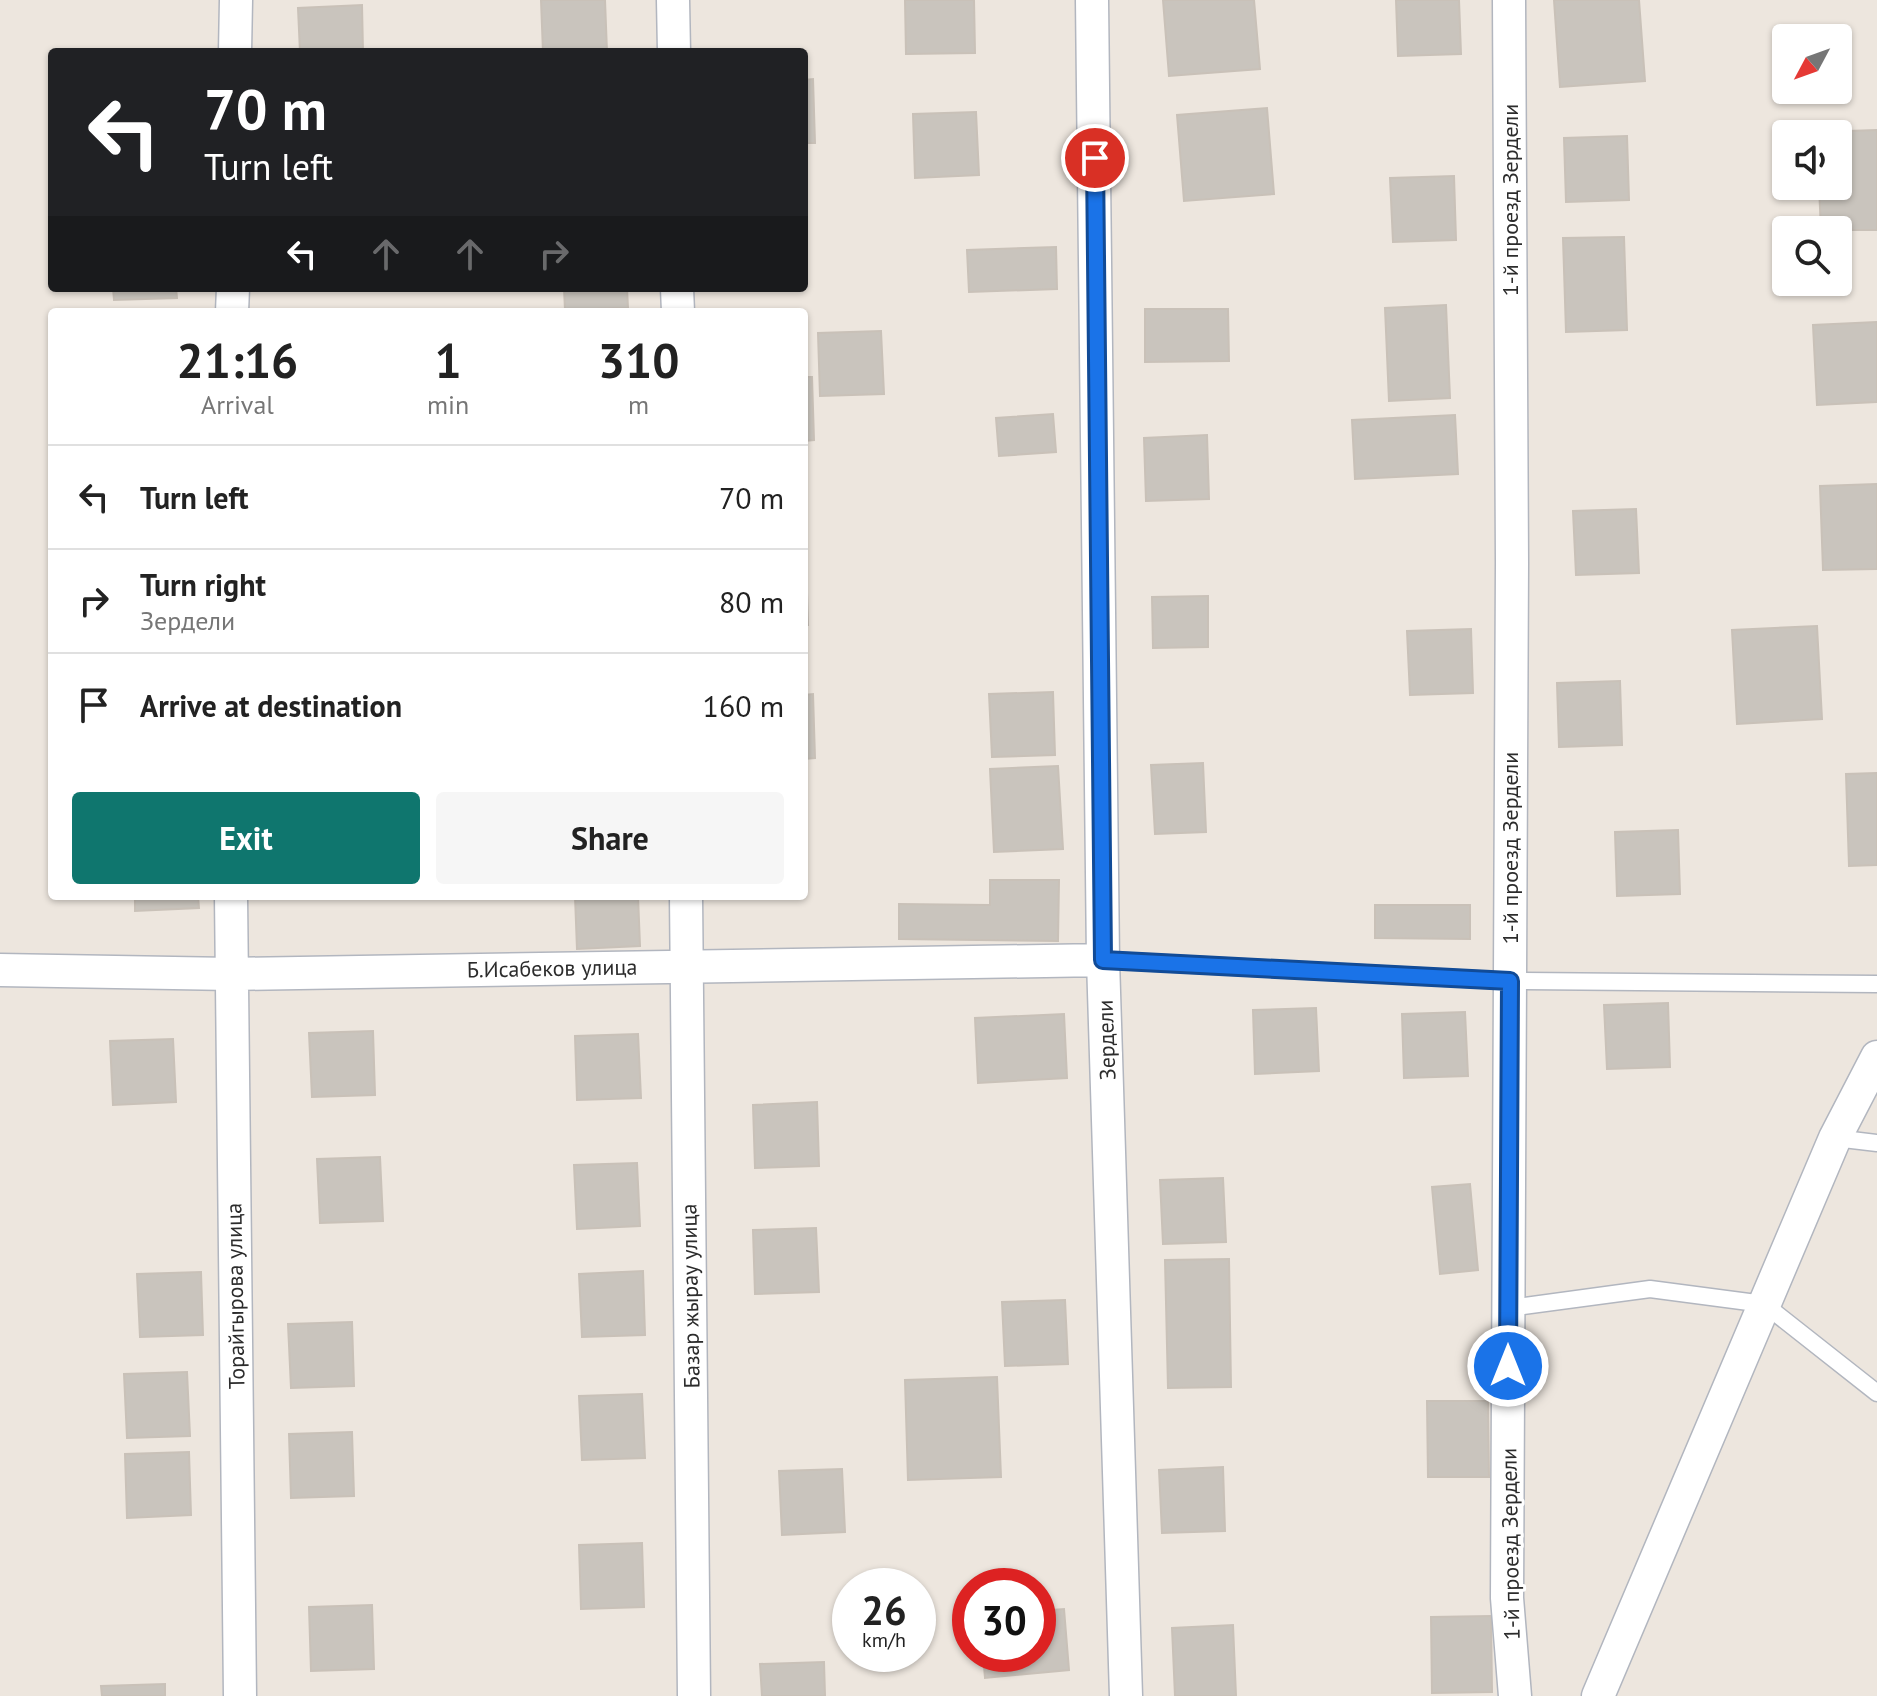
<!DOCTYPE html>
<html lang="en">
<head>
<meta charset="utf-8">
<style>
  body { margin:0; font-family:"PT Sans",sans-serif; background:#f6f6f6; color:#222; height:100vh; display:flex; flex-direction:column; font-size:30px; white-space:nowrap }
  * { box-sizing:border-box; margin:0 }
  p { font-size:26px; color:#767676 }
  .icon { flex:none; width:44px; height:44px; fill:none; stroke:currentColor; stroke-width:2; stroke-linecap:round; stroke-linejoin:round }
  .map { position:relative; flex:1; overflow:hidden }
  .drawer { position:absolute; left:48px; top:308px; width:760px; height:592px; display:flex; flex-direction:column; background:#fff; border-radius:8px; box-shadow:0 2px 6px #0004 }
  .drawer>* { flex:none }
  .banner { position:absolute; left:48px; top:48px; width:760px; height:244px; border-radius:8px; box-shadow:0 2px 6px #0004; background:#202124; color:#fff; overflow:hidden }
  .needle { width:52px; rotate:229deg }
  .tools { position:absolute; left:1772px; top:24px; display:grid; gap:16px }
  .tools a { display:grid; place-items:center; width:80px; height:80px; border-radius:8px; background:#fff; box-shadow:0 2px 6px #0004; font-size:40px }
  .speed { position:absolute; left:832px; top:1568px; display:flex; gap:16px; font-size:40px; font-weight:700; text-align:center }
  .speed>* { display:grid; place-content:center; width:104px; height:104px; border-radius:50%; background:#fff; box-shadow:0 2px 6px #0004; line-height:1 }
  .speed small { font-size:20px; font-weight:400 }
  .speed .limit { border:12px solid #d22; background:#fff; color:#111 }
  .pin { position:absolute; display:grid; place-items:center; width:68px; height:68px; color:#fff; margin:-34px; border:4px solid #fff; border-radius:50%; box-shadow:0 2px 8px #0007 }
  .me { position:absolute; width:88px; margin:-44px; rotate:0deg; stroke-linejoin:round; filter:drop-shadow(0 0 6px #0008) }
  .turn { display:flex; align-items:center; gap:28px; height:168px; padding:0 24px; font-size:36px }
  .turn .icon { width:104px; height:104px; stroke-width:2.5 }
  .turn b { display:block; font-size:56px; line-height:68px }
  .lanes { display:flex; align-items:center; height:76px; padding:0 24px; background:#0003; justify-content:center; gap:40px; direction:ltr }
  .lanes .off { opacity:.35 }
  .eta { display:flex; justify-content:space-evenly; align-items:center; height:136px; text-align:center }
  .eta b { font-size:48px; font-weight:600; line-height:56px }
  .action { display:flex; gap:16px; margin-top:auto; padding:16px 24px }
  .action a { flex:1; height:92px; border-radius:8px; background:#0f766e; color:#fff; font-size:32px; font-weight:600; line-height:92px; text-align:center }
  .action a+a { background:#f6f6f6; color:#222 }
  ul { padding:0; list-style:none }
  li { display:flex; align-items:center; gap:24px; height:104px; padding:0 24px; border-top:2px solid #e0e0e0 }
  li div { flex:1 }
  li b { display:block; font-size:30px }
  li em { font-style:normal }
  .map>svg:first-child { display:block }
  .building { fill:#c9c4bd; stroke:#c9c1b8; stroke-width:2 }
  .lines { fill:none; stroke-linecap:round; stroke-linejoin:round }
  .lane-casing { stroke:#b2b6bf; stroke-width:19 }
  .street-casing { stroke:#b2b6bf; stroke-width:35 }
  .lane { stroke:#fff; stroke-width:16 }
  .street { stroke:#fff; stroke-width:32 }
  .route-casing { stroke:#114b97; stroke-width:20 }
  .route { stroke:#1a73e8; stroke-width:14 }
  .labels { text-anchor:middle; stroke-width:6; stroke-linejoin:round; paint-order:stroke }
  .street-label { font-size:22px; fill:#2c2c2c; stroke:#fff }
</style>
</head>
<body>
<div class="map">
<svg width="1877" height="1696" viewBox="0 0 1877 1696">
  <rect width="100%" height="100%" fill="#ede6de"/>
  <path class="building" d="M541,0H605L607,52H543Z
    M905,0H974L975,53L906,54Z
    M1163,0H1254L1260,69L1169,76Z
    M1396,0H1459L1461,54L1398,56Z
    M1554,0H1639L1645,81L1560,87Z
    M362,5L363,52H300L298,8Z
    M813,79L815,143H804V80Z
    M1267,108L1274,194L1184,201L1177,115Z
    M976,112L979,175L915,178L913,114Z
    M1877,130V230H1821L1819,186H1838V134H1818V132Z
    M1627,136L1629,200L1566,202L1564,138Z
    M1454,176L1456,240L1393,242L1390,178Z
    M1624,237L1627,330L1566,332L1563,238Z
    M1056,247L1057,289L969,292L967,250Z
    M113,288H176L177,298L114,300Z
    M564,288H627L628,308L565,310Z
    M1446,305L1450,398L1389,401L1385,308Z
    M1145,309H1228L1229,361L1145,362Z
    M1877,322V402L1817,405L1813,325Z
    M881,331L884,394L820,396L818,333Z
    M804,377H812L814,440L804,441Z
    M1053,414L1056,452L999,456L996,418Z
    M1455,415L1458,474L1355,479L1352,420Z
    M1207,435L1209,499L1146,501L1144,438Z
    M1877,484V569L1823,570L1820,486Z
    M1636,509L1639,573L1576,575L1573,511Z
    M804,561H806L808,625H804Z
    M1208,596V647L1153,648L1152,597Z
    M1817,626L1822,719L1737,724L1732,630Z
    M1471,629L1473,693L1410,695L1407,631Z
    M1620,681L1622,745L1559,747L1557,683Z
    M1053,692L1055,755L992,757L989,694Z
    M813,694L815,758L804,759V695Z
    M1203,763L1206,832L1155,834L1151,765Z
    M1058,766L1063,849L994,852L990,769Z
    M1877,773V865L1849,866L1846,774Z
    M1678,830L1680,894L1617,896L1615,832Z
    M990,880H1059L1058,941L899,939V904L990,905Z
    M135,896H198L199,908L135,911Z
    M575,896H638L640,946L577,949Z
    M1375,905H1470V939L1375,938Z
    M1668,1003L1670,1067L1607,1069L1604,1005Z
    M1316,1008L1319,1071L1255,1074L1253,1010Z
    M1465,1012L1468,1076L1404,1078L1402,1014Z
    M1064,1014L1067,1078L978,1083L975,1018Z
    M373,1031L375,1095L312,1097L309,1033Z
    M638,1034L641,1098L577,1100L575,1036Z
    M173,1039L176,1102L113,1105L110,1041Z
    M817,1102L819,1166L755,1168L753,1105Z
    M380,1157L383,1221L320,1223L317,1159Z
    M637,1163L640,1226L577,1229L574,1165Z
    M1223,1178L1226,1242L1163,1244L1160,1180Z
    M1470,1184L1478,1270L1440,1274L1432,1187Z
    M816,1228L819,1292L755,1294L753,1230Z
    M1229,1259L1231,1387L1168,1388L1165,1260Z
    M643,1271L645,1335L582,1337L579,1274Z
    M201,1272L203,1335L140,1337L137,1274Z
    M1065,1300L1068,1364L1005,1366L1002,1302Z
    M352,1322L354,1386L291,1388L288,1324Z
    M187,1372L190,1436L127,1438L124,1374Z
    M997,1377L1001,1477L908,1480L905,1380Z
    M642,1394L645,1458L582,1460L579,1396Z
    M1427,1401H1488L1489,1477H1428Z
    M352,1432L354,1496L291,1498L289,1434Z
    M189,1452L191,1515L127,1518L125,1454Z
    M1223,1467L1225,1531L1162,1533L1159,1470Z
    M842,1469L845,1532L782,1535L779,1471Z
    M642,1543L644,1607L581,1609L579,1545Z
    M372,1605L374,1669L311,1671L309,1607Z
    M1064,1609L1069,1670L985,1678L983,1654H1038V1611Z
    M1491,1616L1492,1692L1432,1693L1431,1617Z
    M1233,1625L1236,1696H1175L1172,1628Z
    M824,1662L825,1696H762L760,1664Z
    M165,1684V1696H102L101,1686Z"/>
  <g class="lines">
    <defs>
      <path id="lane" d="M1103,960L1510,981L1877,984
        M1835,1138L1877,1143
        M1509,1308L1650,1289L1764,1304L1877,1393"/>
      <path id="street" d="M673,0L674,52
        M1092,0L1103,960L1126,1696
        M1509,0L1512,563L1507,1598L1515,1696
        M235,52L236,0
        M677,288L678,312
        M232,312L233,288
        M231,896L240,1696
        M686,896L694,1696
        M0,970L231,974L1103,960
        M1598,1696L1835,1138L1877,1057"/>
    </defs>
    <use href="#lane" class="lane-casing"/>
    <use href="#street" class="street-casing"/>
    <use href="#lane" class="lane"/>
    <use href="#street" class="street"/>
  </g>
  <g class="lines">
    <defs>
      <path id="route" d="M1095,158L1103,960L1510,981L1508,1366"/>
    </defs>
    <use href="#route" class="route-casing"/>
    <use href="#route" class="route"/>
  </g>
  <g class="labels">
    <g class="street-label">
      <text transform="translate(1510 200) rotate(-90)" y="8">1-й проезд Зердели</text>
      <text transform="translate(1510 848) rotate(-90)" y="8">1-й проезд Зердели</text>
      <text transform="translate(552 968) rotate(-1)" y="8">Б.Исабеков улица</text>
      <text transform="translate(1106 1040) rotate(-92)" y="8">Зердели</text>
      <text transform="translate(235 1296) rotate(-91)" y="8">Торайгырова улица</text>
      <text transform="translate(690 1296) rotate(-91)" y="8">Базар жырау улица</text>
      <text transform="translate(1510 1544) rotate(-91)" y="8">1-й проезд Зердели</text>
    </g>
  </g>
</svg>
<div class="tools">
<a><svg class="needle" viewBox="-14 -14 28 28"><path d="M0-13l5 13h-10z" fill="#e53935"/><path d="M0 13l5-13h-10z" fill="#767676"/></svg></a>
<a><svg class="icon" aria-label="sound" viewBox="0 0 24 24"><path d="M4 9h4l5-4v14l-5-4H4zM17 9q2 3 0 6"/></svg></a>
<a><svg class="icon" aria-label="search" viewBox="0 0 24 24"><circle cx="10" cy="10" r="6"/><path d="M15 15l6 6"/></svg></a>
</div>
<div class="speed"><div>26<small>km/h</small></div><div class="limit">30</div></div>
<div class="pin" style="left:1095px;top:158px;background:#d93025"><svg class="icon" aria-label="arrive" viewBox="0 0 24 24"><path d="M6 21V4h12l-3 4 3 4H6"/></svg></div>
<svg class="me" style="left:1508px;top:1366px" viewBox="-20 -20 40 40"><circle r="17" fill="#1a73e8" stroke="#fff" stroke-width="3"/><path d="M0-11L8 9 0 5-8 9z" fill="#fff"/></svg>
<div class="banner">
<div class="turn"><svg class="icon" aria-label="left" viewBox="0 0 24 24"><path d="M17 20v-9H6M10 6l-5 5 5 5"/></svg><div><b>70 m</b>Turn left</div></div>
<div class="lanes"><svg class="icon" aria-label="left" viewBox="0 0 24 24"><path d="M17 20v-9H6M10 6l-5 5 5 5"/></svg><svg class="icon off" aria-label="ahead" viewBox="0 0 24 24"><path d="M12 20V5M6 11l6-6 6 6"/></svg><svg class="icon off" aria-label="ahead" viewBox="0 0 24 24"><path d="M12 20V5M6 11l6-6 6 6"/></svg><svg class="icon off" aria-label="right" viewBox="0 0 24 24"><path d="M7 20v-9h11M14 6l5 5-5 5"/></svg></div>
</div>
<section class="drawer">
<div class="eta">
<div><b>21:16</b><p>Arrival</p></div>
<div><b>1</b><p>min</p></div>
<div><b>310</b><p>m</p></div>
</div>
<ul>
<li><svg class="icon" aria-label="left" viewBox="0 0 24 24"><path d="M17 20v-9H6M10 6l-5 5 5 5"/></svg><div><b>Turn left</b></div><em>70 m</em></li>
<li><svg class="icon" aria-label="right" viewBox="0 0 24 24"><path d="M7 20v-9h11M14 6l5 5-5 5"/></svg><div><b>Turn right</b><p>Зердели</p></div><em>80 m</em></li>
<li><svg class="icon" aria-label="arrive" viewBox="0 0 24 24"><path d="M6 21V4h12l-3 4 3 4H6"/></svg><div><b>Arrive at destination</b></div><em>160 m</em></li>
</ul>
<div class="action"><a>Exit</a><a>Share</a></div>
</section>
</div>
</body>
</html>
